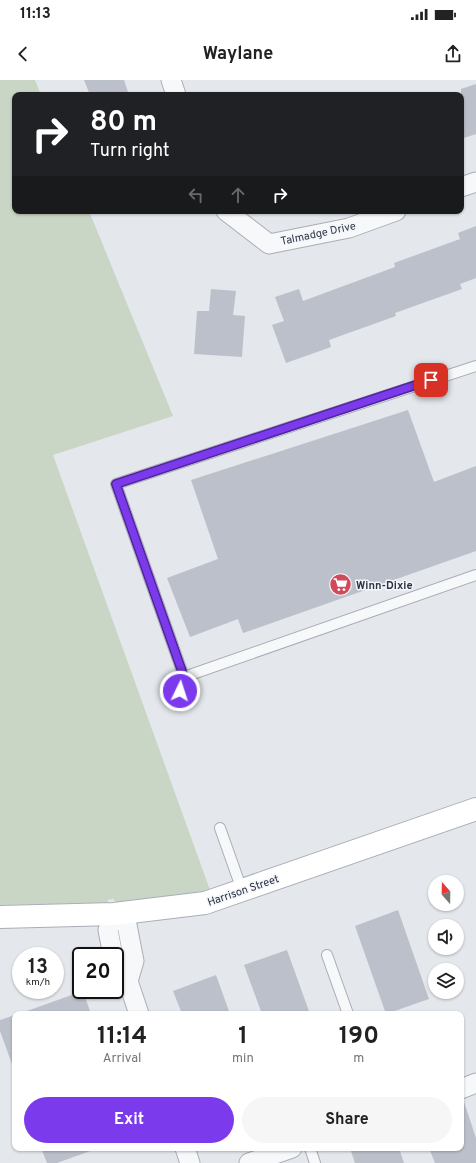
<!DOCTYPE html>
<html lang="en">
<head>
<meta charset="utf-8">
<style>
  body { margin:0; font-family:Overpass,sans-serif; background:#f6f6f6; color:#222; height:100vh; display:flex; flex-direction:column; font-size:15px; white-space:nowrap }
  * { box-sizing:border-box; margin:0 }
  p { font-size:13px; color:#767676 }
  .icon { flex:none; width:22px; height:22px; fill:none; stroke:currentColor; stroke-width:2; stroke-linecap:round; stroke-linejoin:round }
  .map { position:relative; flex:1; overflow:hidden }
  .panel { position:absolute; left:12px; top:931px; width:452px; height:140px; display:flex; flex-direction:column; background:#fff; border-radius:8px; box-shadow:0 1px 3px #0004 }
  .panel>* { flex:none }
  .banner { position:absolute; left:12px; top:12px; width:452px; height:122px; border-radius:8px; box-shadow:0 1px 3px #0004; background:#202124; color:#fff; overflow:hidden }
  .needle { width:26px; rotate:340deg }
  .buttons { position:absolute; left:428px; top:795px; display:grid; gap:8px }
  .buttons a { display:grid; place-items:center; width:36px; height:36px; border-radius:50%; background:#fff; box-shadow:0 1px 3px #0004; font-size:20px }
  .speed { position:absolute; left:12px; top:867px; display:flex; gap:8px; font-size:20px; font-weight:700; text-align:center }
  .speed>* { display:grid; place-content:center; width:52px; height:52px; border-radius:50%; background:#fff; box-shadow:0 1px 3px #0004; line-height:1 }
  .speed small { font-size:10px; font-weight:400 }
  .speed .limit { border:2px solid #111; border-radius:6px; background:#fff; color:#111 }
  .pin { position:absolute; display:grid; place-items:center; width:34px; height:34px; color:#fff; margin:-17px; border-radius:8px; box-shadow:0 2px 6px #0006 }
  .me { position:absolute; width:44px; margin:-22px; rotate:4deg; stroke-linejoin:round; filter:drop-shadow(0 0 3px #0008) }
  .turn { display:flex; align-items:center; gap:14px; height:84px; padding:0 12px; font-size:18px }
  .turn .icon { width:52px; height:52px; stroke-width:2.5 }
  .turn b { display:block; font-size:28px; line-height:34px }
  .lanes { display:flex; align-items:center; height:38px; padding:0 12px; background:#0003; justify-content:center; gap:20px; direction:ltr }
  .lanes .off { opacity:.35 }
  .eta { display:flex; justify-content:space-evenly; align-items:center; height:68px; text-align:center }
  .eta b { font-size:24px; font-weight:700; line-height:28px }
  .cta { display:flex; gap:8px; margin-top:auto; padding:8px 12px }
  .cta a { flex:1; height:46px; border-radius:24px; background:#7c3aed; color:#fff; font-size:16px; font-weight:700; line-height:46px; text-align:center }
  .cta a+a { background:#f6f6f6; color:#222 }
  .status { display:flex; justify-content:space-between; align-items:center; height:28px; padding:0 20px; background:#fff; direction:ltr }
  .status svg { height:11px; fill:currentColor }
  header { display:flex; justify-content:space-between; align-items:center; height:52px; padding:0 12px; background:#fff; font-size:18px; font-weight:700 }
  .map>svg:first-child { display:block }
  .green { fill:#c9d6c5 }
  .building { fill:#bbc0ca }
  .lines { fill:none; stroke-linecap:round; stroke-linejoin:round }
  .lane-casing { stroke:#a9aeb7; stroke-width:12 }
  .street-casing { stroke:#a9aeb7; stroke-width:21 }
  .secondary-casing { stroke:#a9aeb7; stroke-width:24 }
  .lane { stroke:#f7f8fa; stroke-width:10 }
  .street { stroke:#f7f8fa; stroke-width:19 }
  .secondary { stroke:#fff; stroke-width:22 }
  .route-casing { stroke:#51269a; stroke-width:10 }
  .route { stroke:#7c3aed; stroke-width:7 }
  .labels { text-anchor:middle; stroke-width:3; stroke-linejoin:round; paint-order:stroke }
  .street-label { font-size:11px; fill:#2b3445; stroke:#f4f6f9 }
  .poi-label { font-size:11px; font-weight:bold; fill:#2b3445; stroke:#f4f6f9; text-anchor:start }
</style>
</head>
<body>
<div class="status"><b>11:13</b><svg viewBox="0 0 49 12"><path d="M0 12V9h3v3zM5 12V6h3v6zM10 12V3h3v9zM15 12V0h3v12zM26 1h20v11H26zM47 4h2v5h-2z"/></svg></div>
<header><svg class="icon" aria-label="back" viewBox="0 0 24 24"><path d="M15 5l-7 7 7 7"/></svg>Waylane<svg class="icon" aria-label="share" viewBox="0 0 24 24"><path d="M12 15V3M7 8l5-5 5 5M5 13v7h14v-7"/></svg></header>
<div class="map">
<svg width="476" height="1083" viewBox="0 0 476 1083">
  <rect width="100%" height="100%" fill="#e4e7ec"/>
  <path class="green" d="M0,0H35L41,15H15V131H89L173,336L53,375L210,810L202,813L117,823L112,818L111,820L109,819L107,823L0,825Z"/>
  <path class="building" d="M84,0H124L129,15H90Z
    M476,4V54L461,59V9Z
    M476,146V198L460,204L462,209L395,233L396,236L329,260L331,267L286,283L272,245L284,241L275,217L299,209L303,221L395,187L394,183L460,159L458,153Z
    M211,209L236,211L233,235L245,236L242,277L194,274L197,231H209Z
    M408,330L434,402L476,386V471L243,553L238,539L190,557L167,498L218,479L191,400Z
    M398,830L429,919L386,934L355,846Z
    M287,870L310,934H262L244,885Z
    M216,895L230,934H182L173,911Z
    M83,911L91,934H24V932Z
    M15,935V987H13L0,951V940Z
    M461,1022H464L476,1058V1083H435L429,1068H461Z
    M41,1068H93V1070L57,1083H47Z
    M350,1068H399L404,1083H355Z"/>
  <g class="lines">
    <defs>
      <path id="lane" d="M184,597L116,404L476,286
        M177,625L184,597L476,495
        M220,748L242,810
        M327,875L348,934
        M310,1068L315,1083"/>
      <path id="street" d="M171,0L176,15
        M461,107L476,102
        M226,131L269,164L349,148L396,131
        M113,876L108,850L114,834L127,845L134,881L128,901
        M120,892L128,901L139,934
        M461,1009L476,1003
        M185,1068L190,1083
        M249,1083L292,1068"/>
      <path id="secondary" d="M0,837L114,834L205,823L476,729"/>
    </defs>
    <use href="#lane" class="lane-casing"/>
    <use href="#street" class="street-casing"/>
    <use href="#secondary" class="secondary-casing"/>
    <use href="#lane" class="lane"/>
    <use href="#street" class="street"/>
    <use href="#secondary" class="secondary"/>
  </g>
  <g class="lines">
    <defs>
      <path id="route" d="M180,611L184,597L116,404L431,300"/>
    </defs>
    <use href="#route" class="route-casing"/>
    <use href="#route" class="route"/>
  </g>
  <defs>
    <symbol id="supermarket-disc" viewBox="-11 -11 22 22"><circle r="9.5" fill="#d1495b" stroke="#f4f6f9"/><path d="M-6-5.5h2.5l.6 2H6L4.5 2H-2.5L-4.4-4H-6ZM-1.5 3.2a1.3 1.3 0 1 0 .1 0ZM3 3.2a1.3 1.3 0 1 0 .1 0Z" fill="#fff"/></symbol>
  </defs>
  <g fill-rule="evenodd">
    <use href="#supermarket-disc" x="328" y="492" width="25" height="25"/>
  </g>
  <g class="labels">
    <g class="street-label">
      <text transform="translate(318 153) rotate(-12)" y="4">Talmadge Drive</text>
      <text transform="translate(243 810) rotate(-19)" y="4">Harrison Street</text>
    </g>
    <g class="poi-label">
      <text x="356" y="509">Winn-Dixie</text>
    </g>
  </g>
</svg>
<div class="buttons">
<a><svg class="needle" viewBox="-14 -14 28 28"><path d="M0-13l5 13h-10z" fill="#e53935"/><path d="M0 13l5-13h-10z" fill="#767676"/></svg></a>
<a><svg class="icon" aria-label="sound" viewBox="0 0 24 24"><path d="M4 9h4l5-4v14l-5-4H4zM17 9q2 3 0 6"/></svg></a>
<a><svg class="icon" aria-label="layers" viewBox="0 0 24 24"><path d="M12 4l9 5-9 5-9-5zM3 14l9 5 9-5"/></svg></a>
</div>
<div class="speed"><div>13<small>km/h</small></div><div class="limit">20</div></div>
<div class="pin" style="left:431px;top:300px;background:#d93025"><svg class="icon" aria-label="arrive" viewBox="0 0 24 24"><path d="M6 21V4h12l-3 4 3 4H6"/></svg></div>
<svg class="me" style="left:180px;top:611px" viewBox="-20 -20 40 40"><circle r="17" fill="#7c3aed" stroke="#fff" stroke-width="3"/><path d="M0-11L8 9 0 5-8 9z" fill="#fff"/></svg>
<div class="banner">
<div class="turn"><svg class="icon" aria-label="right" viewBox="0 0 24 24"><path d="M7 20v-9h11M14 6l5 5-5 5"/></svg><div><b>80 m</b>Turn right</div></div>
<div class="lanes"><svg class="icon off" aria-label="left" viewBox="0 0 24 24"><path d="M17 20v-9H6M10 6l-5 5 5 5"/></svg><svg class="icon off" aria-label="ahead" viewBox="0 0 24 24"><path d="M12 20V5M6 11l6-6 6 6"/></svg><svg class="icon" aria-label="right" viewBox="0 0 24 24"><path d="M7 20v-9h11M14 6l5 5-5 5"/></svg></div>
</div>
<section class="panel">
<div class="eta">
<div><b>11:14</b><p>Arrival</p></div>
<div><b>1</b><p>min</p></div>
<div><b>190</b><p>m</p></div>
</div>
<div class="cta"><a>Exit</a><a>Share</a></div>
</section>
</div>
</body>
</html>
